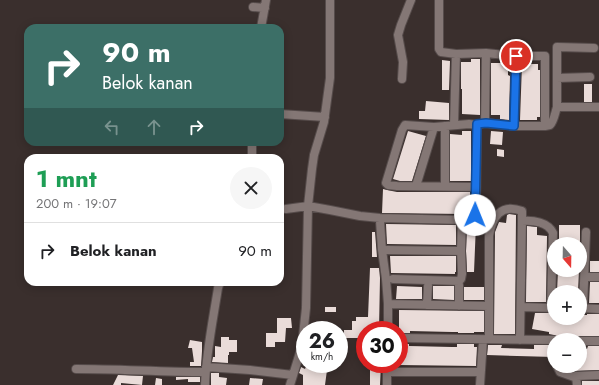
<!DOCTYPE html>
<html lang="id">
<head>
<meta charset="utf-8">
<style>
  body { margin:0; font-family:Jost,sans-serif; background:#f6f6f6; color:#202124; height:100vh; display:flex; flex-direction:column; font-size:15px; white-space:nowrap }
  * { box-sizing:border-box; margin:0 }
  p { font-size:13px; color:#757577 }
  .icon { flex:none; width:22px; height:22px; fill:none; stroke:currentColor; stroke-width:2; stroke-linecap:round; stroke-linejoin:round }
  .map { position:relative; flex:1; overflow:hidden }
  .details { position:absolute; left:24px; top:154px; width:260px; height:132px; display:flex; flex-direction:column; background:#fff; border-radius:12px; box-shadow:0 2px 10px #0003 }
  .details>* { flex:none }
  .top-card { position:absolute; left:24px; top:24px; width:260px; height:122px; border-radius:12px; box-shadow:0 2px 10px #0003; background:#3c6f67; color:#fff; overflow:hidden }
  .needle { width:26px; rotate:160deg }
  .tools { position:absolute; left:547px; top:237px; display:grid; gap:8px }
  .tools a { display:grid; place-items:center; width:40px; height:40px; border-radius:50%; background:#fff; box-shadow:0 2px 10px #0003; font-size:20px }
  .speed { position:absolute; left:296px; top:321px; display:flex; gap:8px; font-size:20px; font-weight:700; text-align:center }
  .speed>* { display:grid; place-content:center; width:52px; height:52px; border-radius:50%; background:#fff; box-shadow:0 2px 10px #0003; line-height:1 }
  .speed small { font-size:10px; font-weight:400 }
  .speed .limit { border:6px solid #d22; background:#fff; color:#111 }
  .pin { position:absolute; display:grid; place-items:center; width:34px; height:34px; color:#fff; margin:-17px; border:2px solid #fff; border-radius:50%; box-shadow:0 1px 4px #0007 }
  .me { position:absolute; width:44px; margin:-22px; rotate:1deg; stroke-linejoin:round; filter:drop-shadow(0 0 3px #0008) }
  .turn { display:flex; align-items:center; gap:14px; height:84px; padding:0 12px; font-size:18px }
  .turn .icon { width:52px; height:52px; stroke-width:2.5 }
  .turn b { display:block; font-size:28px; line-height:34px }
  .lanes { display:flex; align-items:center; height:38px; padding:0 12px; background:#0003; justify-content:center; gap:20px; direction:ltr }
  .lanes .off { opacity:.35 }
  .round { display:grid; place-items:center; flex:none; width:42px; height:42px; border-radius:21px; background:#f6f6f6 }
  .overview { display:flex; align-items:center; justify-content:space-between; height:68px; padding:0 12px }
  h1 { font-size:24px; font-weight:700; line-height:30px; color:#1e9e55 }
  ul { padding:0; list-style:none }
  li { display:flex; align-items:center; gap:12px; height:56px; padding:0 12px; border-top:1px solid #e0e0e0 }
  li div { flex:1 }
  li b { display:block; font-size:15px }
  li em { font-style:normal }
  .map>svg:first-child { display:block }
  .building { fill:#eadcd9 }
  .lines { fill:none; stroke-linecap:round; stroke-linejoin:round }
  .minor-casing { stroke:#564c4b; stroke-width:10 }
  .minor { stroke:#847775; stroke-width:8 }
  .route-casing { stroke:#114b97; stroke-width:10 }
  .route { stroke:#1a73e8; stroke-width:7 }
</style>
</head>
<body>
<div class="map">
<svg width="599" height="385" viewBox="0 0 599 385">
  <rect width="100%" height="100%" fill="#3a2f2d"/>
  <path class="building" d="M471,59H480V115L462,114V89H461V62H471Z
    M442,60L450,61L449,90H442Z
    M491,63H508V75L510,76L509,120L500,119V115H491Z
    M522,64H538V70H540V117H537V120H520Z
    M584,84H592V102H584Z
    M426,101L449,103V120L419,119V111H425Z
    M408,131L426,136L412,181H400L393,179Z
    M462,131H471V181H450V134L462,135Z
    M491,131L503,132L502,145L490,144Z
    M497,149L504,150V157L497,156Z
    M383,189L387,190L397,192H470V203H465L464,214L382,213Z
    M509,214L516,215L515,334H494L495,232L499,222L506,223L507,215Z
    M386,224L456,225V245L387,244Z
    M474,224H476L474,272H467L466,251L467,225Z
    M559,225H580V244H559Z
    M527,226L537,227V235L547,236L546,302H526Z
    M372,232H375L377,257H372Z
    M390,256H456V272H455V274L391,273Z
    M590,261H599V272H590Z
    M370,268H379L380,278L379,330H365V338H344V330H352V321H356V317H368Z
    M558,270H579L578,292H557Z
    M590,282H599V303H589Z
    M397,286L422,287V299H396Z
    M433,286H454V300L433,299Z
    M464,287H484V300H464Z
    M325,307H336V312H325Z
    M399,310L484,311V332H474V333H458V332H452L410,331V333H399Z
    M535,313H554V318H580V315H587V314H599V336H580L576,337H558L554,335L549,334V332L532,329Z
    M277,318H291L292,328H286L285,342H275V347H266V333H277Z
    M221,337H229V340H237V352H229V355H228V363L212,362L213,357H215V346L221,347Z
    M190,340L202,342V351L201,366H190V362H194L192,348H188Z
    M399,344H409V346L452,347H457V344H474V347H477L476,366L399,365Z
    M488,345H502L501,348L534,349V345H550V349H554V357L487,355Z
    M588,346H599V370L574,371L566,368V366H580V349H587Z
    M307,364L312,366V368L327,370L325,385H303V375L299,373L301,367L305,369Z
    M370,364H381L380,385H370Z
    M211,373H219V377L227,378L226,385H211Z
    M118,375L143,376L142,385L121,383V385H113Z
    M176,377H200V382H188V379L176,380Z
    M156,378L162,379V385H155Z
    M250,378L263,379L262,385H249Z
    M582,381H599V385H582Z"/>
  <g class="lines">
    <defs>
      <path id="minor" d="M439,0V49L441,52L456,54L486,53L516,56H545V126
        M253,7L265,8
        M261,28L266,0
        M557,78L590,77
        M402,79L403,62L398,35L401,25L411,0
        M557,107H599
        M280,114L325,117
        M485,123L486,53
        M454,125L456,54
        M514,126L516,56
        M252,142V158
        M416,186L434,127
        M445,186V126
        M476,187L397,186L388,185L386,183L402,130L405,125L434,127L469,124L477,125
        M286,209L308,206L330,210L360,216L380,218L462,220L472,219L475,215L476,208L477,125L485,123L514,126H545L550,125C554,121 555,113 557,107V47L594,48
        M380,221L382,250L386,279L388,304V330
        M387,250L461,251
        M585,277H599
        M393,279L459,281L461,279L462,274L461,251L462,220
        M388,304L489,306
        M427,305L428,286
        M459,306V285
        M521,307L554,308
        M580,308L599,309
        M583,308L586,232
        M399,338L554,340
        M489,339V236C492,217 501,203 522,211V221
        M520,340L522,221C533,220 548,222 553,233L551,307
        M580,341H599
        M557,366L560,372L574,377L576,376L577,385
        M206,367L250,370L293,375
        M76,369C119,369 162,372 205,372
        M387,372H480
        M576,376L599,375
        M205,385C206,353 213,320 218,288L220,282
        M290,385L302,346L303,336L306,308L308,206L312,169L314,155L324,122L330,78V0
        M387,385V364
        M480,385L483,340"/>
    </defs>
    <use href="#minor" class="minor-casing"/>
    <use href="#minor" class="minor"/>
  </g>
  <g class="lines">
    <defs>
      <path id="route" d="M475,215L477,124L486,123L514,126L516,56"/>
    </defs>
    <use href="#route" class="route-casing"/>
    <use href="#route" class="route"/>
  </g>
</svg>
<div class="tools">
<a><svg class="needle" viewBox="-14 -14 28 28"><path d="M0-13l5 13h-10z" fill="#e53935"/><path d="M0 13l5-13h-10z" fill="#757577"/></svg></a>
<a>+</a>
<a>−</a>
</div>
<div class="speed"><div>26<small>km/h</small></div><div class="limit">30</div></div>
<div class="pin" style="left:516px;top:56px;background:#d93025"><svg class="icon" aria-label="arrive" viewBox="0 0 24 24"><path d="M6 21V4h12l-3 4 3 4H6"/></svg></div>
<svg class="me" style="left:475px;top:215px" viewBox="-20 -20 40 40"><circle r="19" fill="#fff"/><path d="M0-13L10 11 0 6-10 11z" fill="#1a73e8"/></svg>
<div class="top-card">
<div class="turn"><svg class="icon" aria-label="right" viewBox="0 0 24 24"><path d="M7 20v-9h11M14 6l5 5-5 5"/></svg><div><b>90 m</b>Belok kanan</div></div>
<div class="lanes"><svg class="icon off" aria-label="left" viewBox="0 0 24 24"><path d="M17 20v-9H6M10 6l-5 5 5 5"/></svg><svg class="icon off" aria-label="ahead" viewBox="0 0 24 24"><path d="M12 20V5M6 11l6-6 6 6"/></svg><svg class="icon" aria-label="right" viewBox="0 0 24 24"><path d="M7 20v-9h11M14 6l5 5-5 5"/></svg></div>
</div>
<section class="details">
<div class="overview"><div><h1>1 mnt</h1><p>200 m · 19:07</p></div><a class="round"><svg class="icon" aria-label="close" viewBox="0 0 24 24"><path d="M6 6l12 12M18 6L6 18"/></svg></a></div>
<ul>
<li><svg class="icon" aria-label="right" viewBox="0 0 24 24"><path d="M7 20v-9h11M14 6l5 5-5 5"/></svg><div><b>Belok kanan</b></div><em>90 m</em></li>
</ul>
</section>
</div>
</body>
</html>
